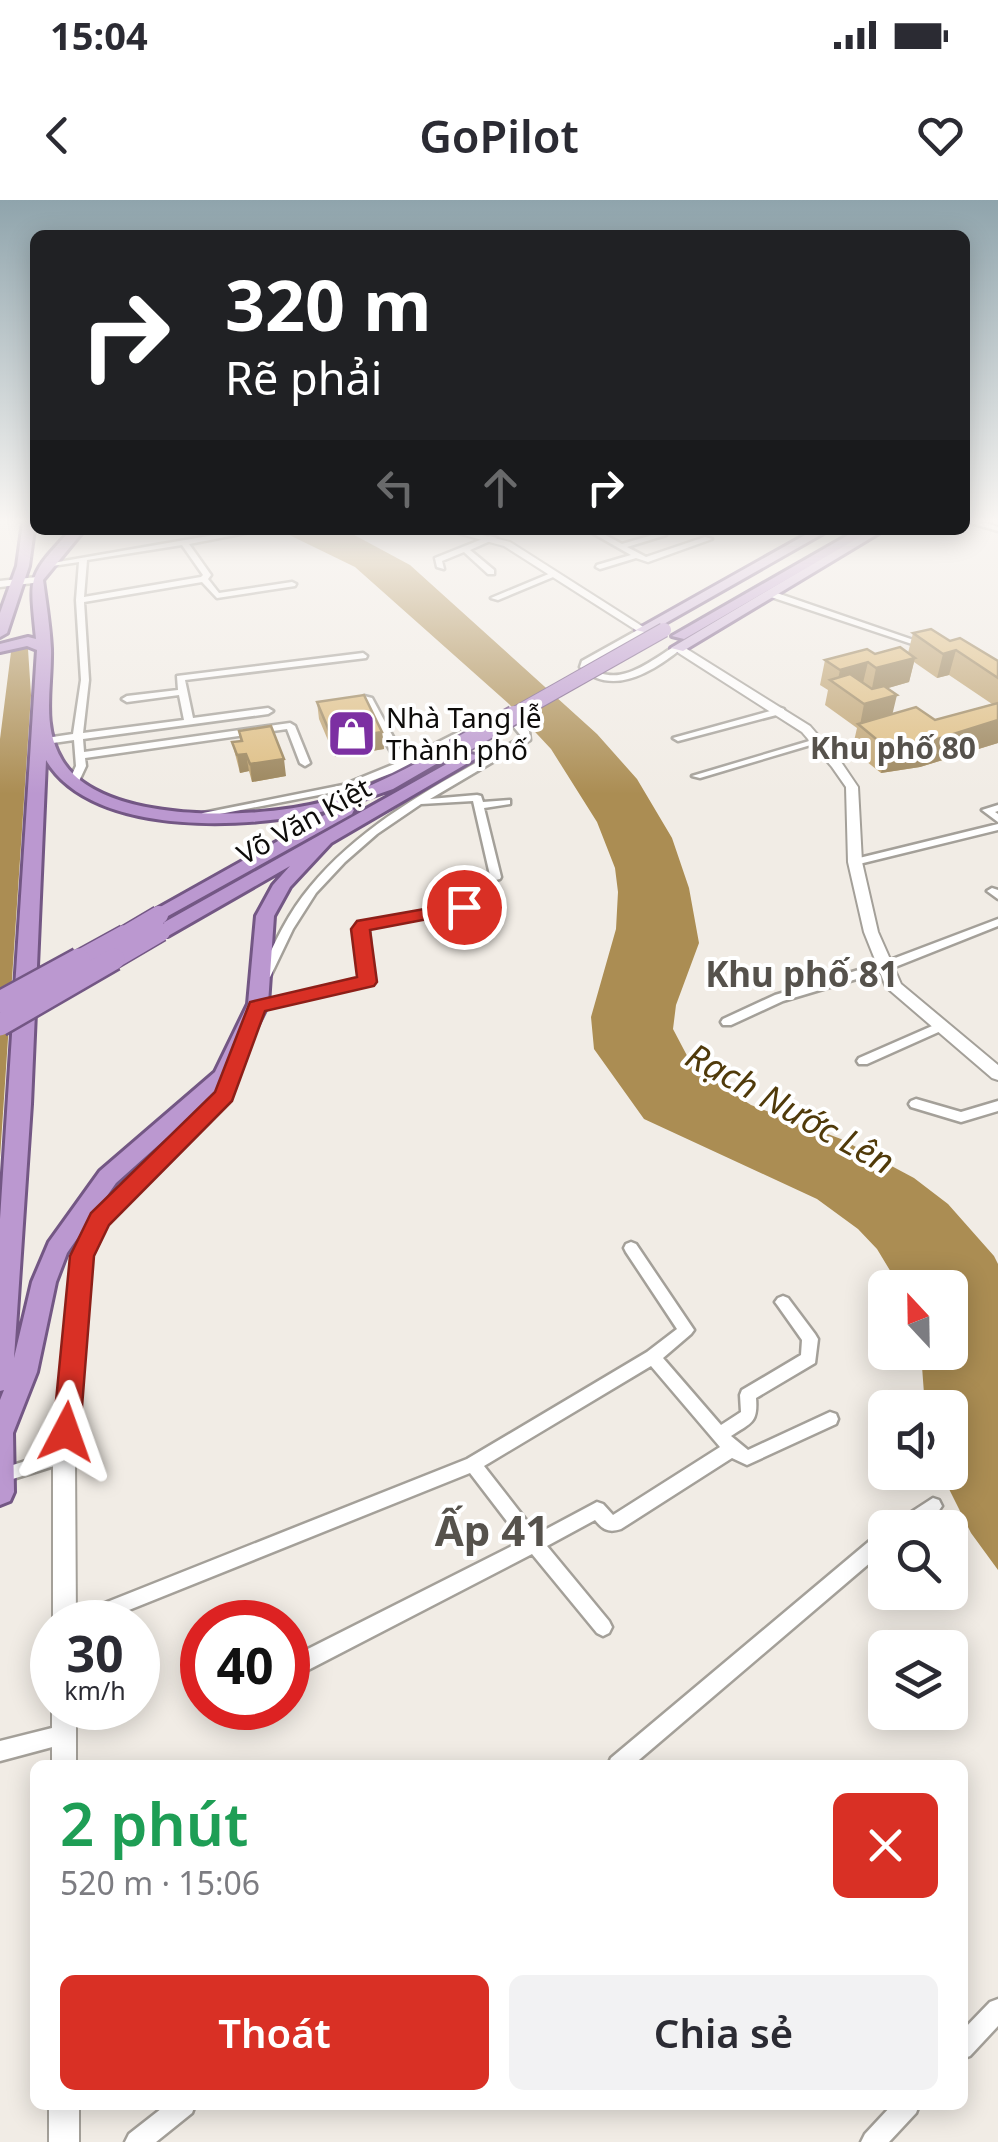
<!DOCTYPE html>
<html lang="vi">
<head>
<meta charset="utf-8">
<style>
  body { margin:0; font-family:"Noto Sans",sans-serif; background:#f2f2f3; color:#2b2b33; height:100vh; display:flex; flex-direction:column; font-size:38px; white-space:nowrap }
  * { box-sizing:border-box; margin:0 }
  p { font-size:32px; color:#7c7c81 }
  .icon { flex:none; width:55px; height:55px; fill:none; stroke:currentColor; stroke-width:2; stroke-linecap:round; stroke-linejoin:round }
  .map { position:relative; flex:1; overflow:hidden }
  .panel { position:absolute; left:30px; top:1560px; width:938px; height:350px; display:flex; flex-direction:column; background:#fff; border-radius:15px; box-shadow:0 5px 25px #0003 }
  .panel>* { flex:none }
  .banner { position:absolute; left:30px; top:30px; width:940px; height:305px; border-radius:15px; box-shadow:0 5px 25px #0003; background:#202124; color:#fff; overflow:hidden }
  .needle { width:65px; rotate:338deg }
  .controls { position:absolute; left:868px; top:1070px; display:grid; gap:20px }
  .controls a { display:grid; place-items:center; width:100px; height:100px; border-radius:15px; background:#fff; box-shadow:0 5px 25px #0003; font-size:50px }
  .speed { position:absolute; left:30px; top:1400px; display:flex; gap:20px; font-size:50px; font-weight:700; text-align:center }
  .speed>* { display:grid; place-content:center; width:130px; height:130px; border-radius:50%; background:#fff; box-shadow:0 5px 25px #0003; line-height:1 }
  .speed small { font-size:25px; font-weight:400 }
  .speed .limit { border:15px solid #d22; background:#fff; color:#111 }
  .pin { position:absolute; display:grid; place-items:center; width:85px; height:85px; color:#fff; margin:-42px; border:5px solid #fff; border-radius:50%; box-shadow:0 2px 10px #0007 }
  .me { position:absolute; width:110px; margin:-55px; rotate:4deg; stroke-linejoin:round; filter:drop-shadow(0 0 8px #0008) }
  .turn { display:flex; align-items:center; gap:35px; height:210px; padding:0 30px; font-size:45px }
  .turn .icon { width:130px; height:130px; stroke-width:2.5 }
  .turn b { display:block; font-size:70px; line-height:85px }
  .lanes { display:flex; align-items:center; height:95px; padding:0 30px; background:#0003; justify-content:center; gap:50px; direction:ltr }
  .lanes .off { opacity:.35 }
  .round { display:grid; place-items:center; flex:none; width:105px; height:105px; border-radius:15px; background:#f2f2f3 }
  .overview { display:flex; align-items:center; justify-content:space-between; height:170px; padding:0 30px }
  h1 { font-size:60px; font-weight:600; line-height:75px; color:#1e9e55 }
  .cta { display:flex; gap:20px; margin-top:auto; padding:20px 30px }
  .cta a { flex:1; height:115px; border-radius:15px; background:#d93025; color:#fff; font-size:40px; font-weight:600; line-height:115px; text-align:center }
  .cta a+a { background:#f2f2f3; color:#2b2b33 }
  .status { display:flex; justify-content:space-between; align-items:center; height:70px; padding:0 50px; background:#fff; direction:ltr }
  .status svg { height:28px; fill:currentColor }
  header { display:flex; justify-content:space-between; align-items:center; height:130px; padding:0 30px; background:#fff; font-size:45px; font-weight:600 }
  .map>svg:first-child { display:block }
  .water { fill:#ab8d53 }
  .lines { fill:none; stroke-linecap:round; stroke-linejoin:round }
  .minor-casing { stroke:#a4a099; stroke-width:5 }
  .tertiary-casing { stroke:#a4a099; stroke-width:4 }
  .secondary-casing { stroke:#a4a099; stroke-width:5 }
  .primary-casing { stroke:#735784; stroke-width:6 }
  .trunk-casing { stroke:#735784; stroke-width:6 }
  .minor { fill:#fff; fill-rule:evenodd }
  .tertiary { fill:#fff; fill-rule:evenodd }
  .secondary { fill:#fff; fill-rule:evenodd }
  .primary { fill:#ccb2dc; fill-rule:evenodd }
  .trunk { fill:#bb98d0; fill-rule:evenodd }
  .trunk-bridge-far2-casing { stroke:#735784; stroke-width:16; stroke-linecap:butt }
  .trunk-bridge-far1-casing { stroke:#735784; stroke-width:21; stroke-linecap:butt }
  .trunk-bridge-casing { stroke:#735784; stroke-width:26; stroke-linecap:butt }
  .trunk-bridge-far2 { stroke:#bb98d0; stroke-width:14 }
  .trunk-bridge-far1 { stroke:#bb98d0; stroke-width:18 }
  .trunk-bridge { stroke:#bb98d0; stroke-width:21 }
  .wall { fill:#bfa371; fill-rule:evenodd }
  .shaded-wall { fill:#9b855c }
  .building { fill:#debe83; stroke:#9b855c; stroke-width:2.5 }
  .route { fill:#d93025; stroke:#8d1f18; stroke-width:2.5 }
  .labels { text-anchor:middle; stroke-width:8; stroke-linejoin:round; paint-order:stroke }
  .far-poi-label { font-size:28px; fill:#0e0c0a; stroke:#fff; text-anchor:start }
  .far-street-label { font-size:28px; fill:#0e0c0a; stroke:#fff }
  .far-neighbourhood-label { font-size:30px; font-weight:bold; fill:#56524c; stroke:#fff }
  .neighbourhood-label { font-size:35px; font-weight:bold; fill:#56524c; stroke:#fff }
  .water-label { font-size:35px; font-style:italic; fill:#503a0a; stroke:#fff }
  .near-neighbourhood-label { font-size:42px; font-weight:bold; fill:#56524c; stroke:#fff }
</style>
</head>
<body>
<div class="status"><b>15:04</b><svg viewBox="0 0 49 12"><path d="M0 12V9h3v3zM5 12V6h3v6zM10 12V3h3v9zM15 12V0h3v12zM26 1h20v11H26zM47 4h2v5h-2z"/></svg></div>
<header><svg class="icon" aria-label="back" viewBox="0 0 24 24"><path d="M15 5l-7 7 7 7"/></svg>GoPilot<svg class="icon" aria-label="heart" viewBox="0 0 24 24"><path d="M12 20l-8-8c-3-5 5-10 8-4 3-6 11-1 8 4z"/></svg></header>
<div class="map">
<svg width="998" height="1942" viewBox="0 0 998 1942">
  <rect width="100%" height="100%" fill="#f1ece5"/>
  <path class="water" d="M279,330H345L410,365L597,534L637,579L672,638L689,688L699,743L676,805L673,829L693,867L751,905L841,939L914,978L948,1004L994,1056L998,1064V1370L971,1333L941,1273L950,1272V1208L925,1207L921,1153L950,1152V1088L900,1087L877,1049L858,1029L817,999L644,919L594,849L591,817L616,729L618,692L615,668L597,622L551,549L509,504L355,367Z
    M23,446L28,449L31,495L0,958V539L11,452Z"/>
  <g class="lines">
    <defs>
      <path id="minor" d="M968,322H981L998,327V331Z
        M243,330H261L189,344L211,375L208,379L219,393L292,382L296,384L295,386L217,398L202,382L84,402L89,480L83,533L184,520L179,495L127,502L122,499L127,496L178,490L177,476L363,453L367,456L366,458L185,480L193,518L268,508L273,511L268,514L83,539L84,552L290,523L295,526L310,563L305,566L300,563L287,529L85,558L86,566L79,581L70,583L69,581L76,566L74,540L46,544L41,541L46,538L73,534L81,480L76,400L79,362L45,367L41,365ZM182,345L203,375L201,377L84,397L87,360Z
        M587,330H596L622,344L666,331V335L627,347L646,357L705,337L712,339L648,362L636,358L600,369L596,367L597,365L631,355Z
        M490,336L497,338L470,350L494,370V374H488L464,352L442,361L444,369L437,367L435,358Z
        M551,373L558,375L498,400L491,398Z
        M768,392H774L931,446L924,448L768,396Z
        M643,427L647,430L646,432L589,466C617,490 649,462 675,446L682,448C654,471 612,498 580,467L582,461Z
        M364,496L372,498L405,559L492,515L519,522L529,531L530,540L430,599L477,595L481,596L483,602L510,600V604L484,608L501,677L500,679L457,689L458,705H468V709L369,727L373,781L371,784L257,810L253,809L251,806L253,803L361,779L357,725L359,723L446,707L448,685L490,675L473,601L421,604L377,634L345,662L316,693L293,729L270,777H262L260,774C274,744 288,713 310,687C366,619 447,580 522,537L513,526L493,521L392,573L350,589L199,618L198,616L203,613L343,585L397,563L362,498Z
        M781,508L784,509V513L678,541L673,538Z
        M816,539L824,541L700,578L692,576Z
        M998,605V611L995,612L998,614V622L982,610Z
        M998,624V630L855,665L850,662L851,660Z
        M992,688L998,690V699L987,691Z
        M998,719V726L890,769L783,801L731,825H723L721,822L723,819L775,795L882,763Z
        M939,823L943,824L945,827L943,830L867,864H859L857,861L859,858Z
        M916,899L961,912L998,901V911L961,922L911,907L909,904L911,901Z
        M631,1042L636,1044L694,1130L691,1134L663,1158L721,1225L741,1212L740,1195L742,1190L801,1155L802,1140L778,1106L775,1102L778,1098L783,1096L788,1098L815,1134L818,1139L815,1163L756,1198C758,1223 751,1223 731,1236L748,1250L830,1212L836,1214L838,1219L836,1224L747,1265L732,1258L621,1329C609,1333 603,1330 595,1320L547,1346L609,1421L612,1427L609,1433L603,1436L597,1433L532,1354L310,1469L303,1471L296,1469L294,1462L296,1455L522,1341L470,1273L99,1422H69L72,1416L467,1259L647,1152L677,1129L626,1052L624,1048L626,1044ZM651,1166L720,1247L613,1315L603,1304L597,1302L537,1334L484,1266Z
        M64,1249L70,1251L72,1256L70,1261L0,1283V1269Z
        M933,1298L939,1300L942,1306C930,1325 915,1328 894,1328L896,1322Z
        M885,1331V1350L633,1565H608L611,1558L879,1333Z
        M64,1525L71,1528L74,1535L71,1542L0,1561V1541Z
        M998,1799V1826L970,1856L962,1859V1831L990,1802Z
        M166,1905H195L192,1913L156,1942H125L129,1934Z
        M892,1905H919L916,1913L889,1942H861L865,1934Z"/>
      <path id="tertiary" d="M446,330H462L510,342L648,430L639,432L504,346Z
        M674,446H682L810,526L841,562L858,587L862,662L878,732L901,784L998,865V880L992,878L886,787L864,732L848,662L846,587L832,567L802,532L674,450Z
        M236,856L244,862L230,899L106,1024L91,1056L75,1256L76,1422H53V1256L73,1056L93,1015L217,892L228,862Z
        M52,1507L76,1508V1565H52Z
        M49,1905H79V1942H49Z"/>
      <path id="secondary" d="M37,377L41,378V382L0,387V381Z"/>
      <path id="primary" d="M814,330H829L648,433L636,430Z
        M869,330H884L683,451L671,448Z"/>
      <path id="trunk" d="M23,322H35L29,366L7,433L0,437V413L17,366Z
        M71,330H84L43,380C46,403 50,426 51,449C52,488 41,525 62,560C101,626 259,619 323,602C368,590 408,568 448,546L462,549L393,589L347,605L354,610L352,614L159,721L153,719V711L337,608C260,629 93,640 46,560L31,904L14,1158L32,1082L49,1042L100,971L215,872L248,804L256,716L273,685L290,666L168,736H154V728L466,553L480,556L331,643L290,687L274,716L268,804L230,881L116,983L67,1053L56,1082L37,1172L13,1233L14,1292L10,1301L0,1305V1200L4,1190L0,1191V1019L37,450L27,446L0,452V444L28,437L36,439C30,375 26,378 71,330Z
        M857,330H872L684,439L672,436Z"/>
    </defs>
    <use href="#minor" class="minor-casing"/>
    <use href="#tertiary" class="tertiary-casing"/>
    <use href="#secondary" class="secondary-casing"/>
    <use href="#primary" class="primary-casing"/>
    <use href="#trunk" class="trunk-casing"/>
    <use href="#minor" class="minor"/>
    <use href="#tertiary" class="tertiary"/>
    <use href="#secondary" class="secondary"/>
    <use href="#primary" class="primary"/>
    <use href="#trunk" class="trunk"/>
    <defs>
      <path id="trunk-bridge-far2" d="M510,517L664,430"/>
      <path id="trunk-bridge-far1" d="M454,549L514,515
        M115,741L159,715
        M74,762L125,734
        M110,762L161,732"/>
      <path id="trunk-bridge" d="M0,802L79,759
        M0,825L114,759"/>
    </defs>
    <use href="#trunk-bridge-far2" class="trunk-bridge-far2-casing"/>
    <use href="#trunk-bridge-far1" class="trunk-bridge-far1-casing"/>
    <use href="#trunk-bridge" class="trunk-bridge-casing"/>
    <use href="#trunk-bridge-far2" class="trunk-bridge-far2"/>
    <use href="#trunk-bridge-far1" class="trunk-bridge-far1"/>
    <use href="#trunk-bridge" class="trunk-bridge"/>
  </g>
  <path class="wall" d="M913,433L950,441L998,461V543L920,567L881,573L852,550L857,528L825,505L828,490L820,485L825,460L875,454L908,453ZM914,462L937,478L949,475L992,504L935,520L892,514L888,488L909,482Z
    M317,502L382,532L384,549L335,557L319,519Z
    M239,531L286,576L252,582L249,571L240,573L232,542L240,541Z"/>
  <path class="shaded-wall" d="M956,450L949,475L937,478L943,454Z
    M915,458L909,482L871,493L876,468Z
    M868,462L862,487L837,484L840,470Z
    M897,495L891,520L860,525L864,504Z
    M998,520V543L920,567L881,573L887,548Z
    M382,532L384,549L335,557L333,540Z
    M246,554L249,571L240,573L237,555Z
    M284,559L286,576L252,582L250,564Z"/>
  <path class="building" d="M931,429L950,441L960,438L998,461V478L956,450L943,454L913,433Z
    M900,447L915,458L876,468L868,462L840,470L825,460L867,449L875,454Z
    M850,474L872,489L884,486L897,495L864,504L830,480Z
    M364,495L382,532L333,540L317,502Z
    M998,503V520L928,542L887,548L858,524L916,507L935,520Z
    M271,526L284,559L250,564L246,554L237,555L232,542L242,541L239,531Z"/>
  <linearGradient id="sky" x2="0" y2="1"><stop stop-color="#8fa4ac"/><stop offset="0.54" stop-color="#f9f6f3"/><stop offset="1" stop-color="#f9f6f3" stop-opacity="0"/></linearGradient>
  <rect width="998" height="594" fill="url(#sky)"/>
  <path class="route" d="M464,702L470,703V711L370,730L377,782L374,786L265,811L232,901L109,1025L94,1056L80,1232L76,1240L66,1244L57,1240L53,1232L70,1056L91,1013L215,892L250,802L357,777L351,729L357,721Z"/>
  <defs>
    <symbol id="shop-square" viewBox="-11 -11 22 22"><rect x="-9" y="-9" width="18" height="18" rx="4" fill="#7c30a2" stroke="#fff"/><path d="M-5-2.5h2.3a2.7 3.5 0 0 1 5.4 0H5L5.5 6h-11ZM-1.5-2.5h3a1.5 2.3 0 0 0-3 0Z" fill="#fff"/></symbol>
  </defs>
  <g fill-rule="evenodd">
    <use href="#shop-square" x="324" y="506" width="55" height="55"/>
  </g>
  <g class="labels">
    <g class="far-poi-label">
      <text x="386" y="528">Nhà Tang lễ<tspan x="386" dy="32">Thành phố</tspan></text>
    </g>
    <g class="far-street-label">
      <text transform="translate(304 621) rotate(-29)" y="10">Võ Văn Kiệt</text>
    </g>
    <g class="far-neighbourhood-label">
      <text x="893" y="559">Khu phố 80</text>
    </g>
    <g class="neighbourhood-label">
      <text x="802" y="787">Khu phố 81</text>
    </g>
    <g class="water-label">
      <text transform="translate(790 909) rotate(29)" y="12">Rạch Nước Lên</text>
    </g>
    <g class="near-neighbourhood-label">
      <text x="492" y="1346">Ấp 41</text>
    </g>
  </g>
</svg>
<div class="controls">
<a><svg class="needle" viewBox="-14 -14 28 28"><path d="M0-13l5 13h-10z" fill="#e53935"/><path d="M0 13l5-13h-10z" fill="#7c7c81"/></svg></a>
<a><svg class="icon" aria-label="sound" viewBox="0 0 24 24"><path d="M4 9h4l5-4v14l-5-4H4zM17 9q2 3 0 6"/></svg></a>
<a><svg class="icon" aria-label="search" viewBox="0 0 24 24"><circle cx="10" cy="10" r="6"/><path d="M15 15l6 6"/></svg></a>
<a><svg class="icon" aria-label="layers" viewBox="0 0 24 24"><path d="M12 4l9 5-9 5-9-5zM3 14l9 5 9-5"/></svg></a>
</div>
<div class="speed"><div>30<small>km/h</small></div><div class="limit">40</div></div>
<div class="pin" style="left:464px;top:707px;background:#d93025"><svg class="icon" aria-label="arrive" viewBox="0 0 24 24"><path d="M6 21V4h12l-3 4 3 4H6"/></svg></div>
<svg class="me" style="left:66px;top:1232px" viewBox="-20 -20 40 40"><path d="M0-17L14 15 0 8-14 15z" fill="#d93025" stroke="#fff" stroke-width="4"/></svg>
<div class="banner">
<div class="turn"><svg class="icon" aria-label="right" viewBox="0 0 24 24"><path d="M7 20v-9h11M14 6l5 5-5 5"/></svg><div><b>320 m</b>Rẽ phải</div></div>
<div class="lanes"><svg class="icon off" aria-label="left" viewBox="0 0 24 24"><path d="M17 20v-9H6M10 6l-5 5 5 5"/></svg><svg class="icon off" aria-label="ahead" viewBox="0 0 24 24"><path d="M12 20V5M6 11l6-6 6 6"/></svg><svg class="icon" aria-label="right" viewBox="0 0 24 24"><path d="M7 20v-9h11M14 6l5 5-5 5"/></svg></div>
</div>
<section class="panel">
<div class="overview"><div><h1>2 phút</h1><p>520 m · 15:06</p></div><a class="round" style="background:#d93025;color:#fff"><svg class="icon" aria-label="close" viewBox="0 0 24 24"><path d="M6 6l12 12M18 6L6 18"/></svg></a></div>
<div class="cta"><a>Thoát</a><a>Chia sẻ</a></div>
</section>
</div>
</body>
</html>
